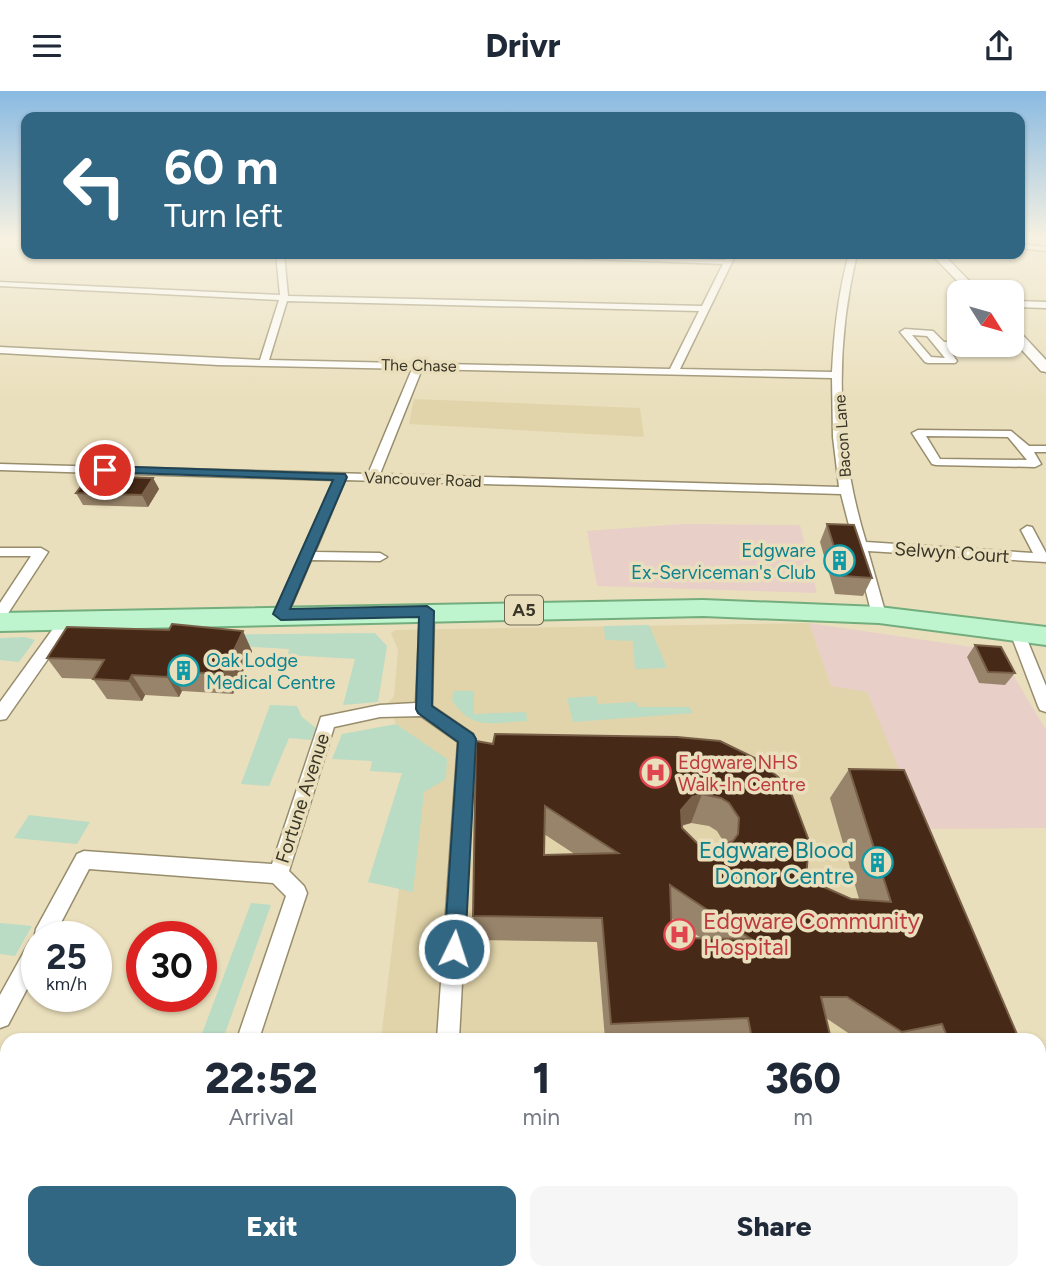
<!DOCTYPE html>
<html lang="en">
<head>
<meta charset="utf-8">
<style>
	:root { --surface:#fff; --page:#f6f6f7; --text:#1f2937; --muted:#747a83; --accent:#316782 }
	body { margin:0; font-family:Figtree,sans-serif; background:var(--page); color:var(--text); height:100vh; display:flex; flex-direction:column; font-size:26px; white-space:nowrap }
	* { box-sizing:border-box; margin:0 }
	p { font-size:23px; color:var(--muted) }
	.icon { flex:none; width:38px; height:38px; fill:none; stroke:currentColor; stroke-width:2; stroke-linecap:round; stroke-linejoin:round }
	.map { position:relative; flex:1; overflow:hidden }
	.side { position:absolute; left:0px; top:942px; width:1046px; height:247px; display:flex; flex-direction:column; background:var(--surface); border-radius:21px 21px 0 0; box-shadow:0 2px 5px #0004 }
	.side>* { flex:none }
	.top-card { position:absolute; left:21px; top:21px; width:1004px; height:147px; border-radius:14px; box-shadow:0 2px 5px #0004; background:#316782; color:#fff; overflow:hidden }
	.needle { width:46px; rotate:127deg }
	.controls { position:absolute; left:947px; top:189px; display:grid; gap:14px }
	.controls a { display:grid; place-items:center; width:77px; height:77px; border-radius:14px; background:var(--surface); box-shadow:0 2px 5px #0004; font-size:35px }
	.speed { position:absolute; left:21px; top:830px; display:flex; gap:14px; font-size:35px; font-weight:700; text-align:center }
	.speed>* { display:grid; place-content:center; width:91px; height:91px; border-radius:50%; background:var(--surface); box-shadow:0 2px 5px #0004; line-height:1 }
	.speed small { font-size:18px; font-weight:400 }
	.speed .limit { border:10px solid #d22; background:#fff; color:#111 }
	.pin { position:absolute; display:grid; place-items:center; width:60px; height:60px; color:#fff; margin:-30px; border:4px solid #fff; border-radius:50%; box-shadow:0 2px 7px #0007 }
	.me { position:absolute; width:77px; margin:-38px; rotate:4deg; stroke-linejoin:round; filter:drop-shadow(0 0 5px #0008) }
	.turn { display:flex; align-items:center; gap:24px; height:147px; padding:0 28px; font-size:32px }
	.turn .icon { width:91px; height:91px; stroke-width:2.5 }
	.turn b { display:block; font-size:49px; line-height:60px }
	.eta { display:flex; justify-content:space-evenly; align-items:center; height:119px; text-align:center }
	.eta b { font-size:42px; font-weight:800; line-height:49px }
	.button { display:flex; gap:14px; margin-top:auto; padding:14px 28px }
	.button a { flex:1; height:80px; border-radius:14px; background:var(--accent); color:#fff; font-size:28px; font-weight:800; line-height:80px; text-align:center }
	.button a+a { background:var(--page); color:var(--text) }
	header { display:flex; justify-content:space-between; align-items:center; height:91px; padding:0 28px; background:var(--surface); font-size:32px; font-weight:800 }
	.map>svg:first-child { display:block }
	.commercial { fill:#e8cfc8 }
	.built { fill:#e1d4aa }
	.green { fill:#badbc4 }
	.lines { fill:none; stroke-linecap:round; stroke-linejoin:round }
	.street-casing { stroke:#978c6c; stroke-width:3 }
	.secondary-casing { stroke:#978c6c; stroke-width:3 }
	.primary-casing { stroke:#73ad7e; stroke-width:4 }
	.street { fill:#fff; fill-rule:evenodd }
	.secondary { fill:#fff; fill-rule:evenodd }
	.primary { fill:#bef5ce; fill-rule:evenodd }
	.wall { fill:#98846a; fill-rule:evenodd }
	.shaded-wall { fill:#786048 }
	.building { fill:#472917; stroke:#786048; stroke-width:2; fill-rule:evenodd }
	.route { fill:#316782; stroke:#204354; stroke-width:2 }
	.labels { text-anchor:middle; stroke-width:7; stroke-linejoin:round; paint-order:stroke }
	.far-street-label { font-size:16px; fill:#393527; stroke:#eadfbc }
	.shield { fill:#eadfbc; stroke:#6e6854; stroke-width:2 }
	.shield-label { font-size:18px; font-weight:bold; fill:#393527 }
	.culture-label { font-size:19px; fill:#0d838f; stroke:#eadfbc; text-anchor:end }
	.street-label { font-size:19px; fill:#393527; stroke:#eadfbc }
	.health-label { font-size:19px; fill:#be3a42; stroke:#eadfbc; text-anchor:start }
	.near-culture-label { font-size:23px; fill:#0d838f; stroke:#eadfbc; text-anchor:end }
	.near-health-label { font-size:23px; fill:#be3a42; stroke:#eadfbc; text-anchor:start }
</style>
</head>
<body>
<header><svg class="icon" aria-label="menu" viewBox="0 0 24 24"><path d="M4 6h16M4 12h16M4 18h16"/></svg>Drivr<svg class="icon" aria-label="share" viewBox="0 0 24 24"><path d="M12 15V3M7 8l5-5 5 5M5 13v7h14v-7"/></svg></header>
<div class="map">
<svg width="1046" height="1187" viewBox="0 0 1046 1187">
	<rect width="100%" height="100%" fill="#eadfbc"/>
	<g class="commercial">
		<path d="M 682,433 L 800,434 L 817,502 L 597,495 L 587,440 Z"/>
		<path d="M 809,532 L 999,560 L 1046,639 L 1046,737 L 924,738 L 831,595 Z"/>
	</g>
	<g class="built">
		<path d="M 414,308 L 640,317 L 644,346 L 409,333 Z"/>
		<path d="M 809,532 L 831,595 L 867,601 L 1011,948 L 381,948 L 417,648 L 396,633 L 388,612 L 394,605 L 398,559 L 391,542 L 395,539 Z"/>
		<path d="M 332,1181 L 1040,1181 L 1046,1187 L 332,1187 Z"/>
	</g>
	<g class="green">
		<path d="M 649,534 L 667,577 L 635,578 L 633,550 L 605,549 L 604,535 Z"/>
		<path d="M 375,542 L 387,555 L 378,611 L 343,614 L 355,568 L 288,564 L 289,558 L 73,545 Z"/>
		<path d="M 25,546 L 35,549 L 19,571 L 0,569 L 0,547 Z"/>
		<path d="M 454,600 L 474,600 L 474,623 L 526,621 L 527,630 C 494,631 472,641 452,609 Z"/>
		<path d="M 596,605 L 598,613 L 636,611 L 638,616 L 689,616 L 693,622 L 573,631 L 567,607 Z"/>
		<path d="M 270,614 L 297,615 L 302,626 L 316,637 L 311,649 L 289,647 L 269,695 L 241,693 Z"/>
		<path d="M 396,633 L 447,668 L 446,688 L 424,701 L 413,801 L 368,791 L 402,682 L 370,680 L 372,670 L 332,668 L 342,643 Z"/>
		<path d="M 29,724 L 90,731 L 77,753 L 14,747 Z"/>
		<path d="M 251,812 L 271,814 L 223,948 L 200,948 Z"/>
		<path d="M 0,832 L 32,835 L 15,865 L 0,863 Z"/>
	</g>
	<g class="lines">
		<defs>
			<g id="street">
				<path d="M 1020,153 L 1046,156 L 1046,160 L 1020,157 Z"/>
				<path d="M 276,163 L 284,163 L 288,205 L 702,215 L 723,173 L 516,165 L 512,163 L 725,169 L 728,163 L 736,163 L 680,278 L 832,281 C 834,241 838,202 849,163 L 857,163 C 834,259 837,356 866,451 L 1033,462 L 1021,439 L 1027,435 L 1032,436 L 1046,462 L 1046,471 L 868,460 L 886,524 L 879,529 L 872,524 L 841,403 L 345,389 L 315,461 L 380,462 L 387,466 L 380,470 L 311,469 L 288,523 L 281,528 L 274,523 L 334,389 L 0,379 L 0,373 L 368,383 L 412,278 L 218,274 L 0,262 L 0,256 L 260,269 L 279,209 L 0,195 L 0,191 L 280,204 ZM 287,210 L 699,220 L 670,278 L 269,269 ZM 422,278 L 832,287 L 833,346 L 839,396 L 380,383 Z"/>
				<path d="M 1012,210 L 1046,211 L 1046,217 L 1012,216 Z"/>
				<path d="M 905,238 L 933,240 L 944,251 L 959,251 L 959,254 L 1025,252 L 1030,255 L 1025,258 L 948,257 L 957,270 L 955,272 L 928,272 L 925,271 L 900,241 ZM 912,244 L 927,245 L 945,267 L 931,266 Z"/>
				<path d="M 918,339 L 1011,340 L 1029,355 L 1046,355 L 1046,361 L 1034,361 L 1041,373 L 1035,376 L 936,374 L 932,373 L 912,342 ZM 926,345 L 1008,346 L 1027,369 L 940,368 Z"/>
				<path d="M 0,457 L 41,457 L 48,461 L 5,527 L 0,528 L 0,512 L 31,465 L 0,465 Z"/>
				<path d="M 427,515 L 434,520 L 432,615 L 473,643 L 475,648 L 459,948 L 437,948 L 458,651 L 421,625 L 380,626 L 334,636 L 289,780 L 304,795 L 307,802 L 259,948 L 237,948 L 286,805 L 273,792 L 89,778 L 54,845 L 37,845 L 37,879 L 8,934 L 0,937 L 0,904 L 30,850 L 34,848 L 36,838 L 77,763 L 84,760 L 272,773 L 321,626 L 380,614 L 416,612 L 420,520 Z"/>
				<path d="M 68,523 L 75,528 L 73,532 L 6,628 L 0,629 L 0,611 L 63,524 Z"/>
				<path d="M 1017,536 L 1024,541 L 1046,595 L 1046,621 L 1040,619 L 1038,615 L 1010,541 Z"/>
				<path d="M 0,1121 L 7,1122 L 7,1148 L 0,1147 Z"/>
				<rect x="373" y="1181" width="26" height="6"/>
			</g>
			<g id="secondary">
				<path d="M 931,163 L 943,163 L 980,201 L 968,201 Z"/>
				<path d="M 1012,237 L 1017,238 L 1046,269 L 1046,281 L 1041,280 L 1012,248 Z"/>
			</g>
			<path id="primary" d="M 703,509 L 879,516 L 1046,536 L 1046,554 L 879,532 L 703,525 L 0,540 L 0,522 Z"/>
		</defs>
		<use href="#street" class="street-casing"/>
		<use href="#secondary" class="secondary-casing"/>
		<use href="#primary" class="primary-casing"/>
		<use href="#street" class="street"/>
		<use href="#secondary" class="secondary"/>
		<use href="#primary" class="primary"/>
	</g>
	<g class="wall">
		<path d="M 153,387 L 159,398 L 148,416 L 83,414 L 76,402 Z"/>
		<path d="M 827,433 L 872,487 L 863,505 L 835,503 L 820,451 Z"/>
		<path d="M 975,554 L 1015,582 L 1005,594 L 979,592 L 967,566 Z"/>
		<path d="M 252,560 L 233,603 L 182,600 L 179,606 L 145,604 L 142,610 L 107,608 L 93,588 L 62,587 L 47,567 Z"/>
		<path d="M 677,646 L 806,788 L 851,808 L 859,808 L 830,707 L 849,678 L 1019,948 L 839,948 L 857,948 L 826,927 L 831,948 L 732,948 L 732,946 L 663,948 L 605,948 L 597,851 L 477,849 L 473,825 L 493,653 ZM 691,732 L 709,735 L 717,740 L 725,753 L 717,756 L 697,752 L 682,737 L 682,735 ZM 544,743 L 573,762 L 574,763 L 544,764 ZM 671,827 L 685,836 L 701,847 L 672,847 Z"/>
		<path d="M 993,1181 L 1040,1181 L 1046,1187 L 996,1187 Z"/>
	</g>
	<g class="shaded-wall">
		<path d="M 153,387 L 159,398 L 148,416 L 142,404 Z"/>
		<path d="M 243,540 L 252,560 L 233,603 L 223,583 Z"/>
		<path d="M 170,580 L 182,600 L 179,606 L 167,586 Z"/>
		<path d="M 132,584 L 145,604 L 142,610 L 129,590 Z"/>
		<path d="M 702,703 L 691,732 L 682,734 L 681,719 L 692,706 Z"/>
	</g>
	<g class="building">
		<path d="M 89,385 L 153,387 L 142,404 L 76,402 Z"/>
		<path d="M 827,433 L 854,434 L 872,487 L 843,485 Z"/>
		<path d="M 172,533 L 243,540 L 223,583 L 170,580 L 167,586 L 132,584 L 129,590 L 93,588 L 104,569 L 47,567 L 67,536 L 169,539 Z"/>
		<path d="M 975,554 L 1001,556 L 1015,582 L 988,581 Z"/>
		<path d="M 495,643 L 677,646 L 720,650 L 755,667 L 778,686 L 791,702 L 809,750 L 806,788 L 851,808 L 891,811 L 849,678 L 904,679 L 1019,948 L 948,948 L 942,933 L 902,941 L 847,906 L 821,906 L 831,948 L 752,948 L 748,927 L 611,933 L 602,827 L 473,825 L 476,650 L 493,653 ZM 702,703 L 721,707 L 729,712 L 739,727 L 738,743 L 733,750 L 717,756 L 697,752 L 682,737 L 681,719 L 692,706 ZM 545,715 L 618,762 L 544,764 ZM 670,794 L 751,848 L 672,847 Z"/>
		<path d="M 908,945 L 909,948 L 839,948 Z"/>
		<path d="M 1040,997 L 1046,1013 L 1046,1187 L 1041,1187 L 1038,1181 L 1040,1181 Z"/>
	</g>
	<linearGradient id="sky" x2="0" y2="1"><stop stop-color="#89bae2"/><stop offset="0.47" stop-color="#f6f1e1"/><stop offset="1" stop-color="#f6f1e1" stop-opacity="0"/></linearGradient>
	<rect width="1046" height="311" fill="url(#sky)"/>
	<path class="route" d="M 105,375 L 345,383 L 347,386 L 290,518 L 427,515 L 434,520 L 432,615 L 473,643 L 476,648 L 465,858 L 462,865 L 454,869 L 447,865 L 444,858 L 458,651 L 418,622 L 416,618 L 419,526 L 281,529 L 273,523 L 333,389 L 101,381 L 101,376 Z"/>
	<defs>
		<symbol id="building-ring" viewBox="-11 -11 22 22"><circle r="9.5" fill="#eadfbc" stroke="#0f9aa8" stroke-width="1.5"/><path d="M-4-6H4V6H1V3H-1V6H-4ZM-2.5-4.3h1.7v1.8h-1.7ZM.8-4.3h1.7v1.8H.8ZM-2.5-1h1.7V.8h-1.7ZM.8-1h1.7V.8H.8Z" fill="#0f9aa8"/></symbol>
		<symbol id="hospital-ring" viewBox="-11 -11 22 22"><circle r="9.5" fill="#eadfbc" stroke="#e0444e" stroke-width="1.5"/><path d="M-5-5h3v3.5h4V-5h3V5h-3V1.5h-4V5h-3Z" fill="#e0444e"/></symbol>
	</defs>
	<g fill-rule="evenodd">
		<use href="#building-ring" x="822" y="452" width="35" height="35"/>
		<use href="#building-ring" x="166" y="562" width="35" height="35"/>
		<use href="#hospital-ring" x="638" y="664" width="35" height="35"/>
		<use href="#building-ring" x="860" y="754" width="35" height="35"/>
		<use href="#hospital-ring" x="662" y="826" width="35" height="35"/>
	</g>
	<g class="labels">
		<g class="far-street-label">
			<text transform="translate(419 274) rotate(1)" y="6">The Chase</text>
			<text transform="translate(842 345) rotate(-94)" y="6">Bacon Lane</text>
			<text transform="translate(423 388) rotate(2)" y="6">Vancouver Road</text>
		</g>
		<rect class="shield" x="505" y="504.5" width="38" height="29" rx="5"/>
		<g class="shield-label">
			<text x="524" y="525">A5</text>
		</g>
		<g class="culture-label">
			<text x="816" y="466">Edgware<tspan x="816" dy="22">Ex-Serviceman's Club</tspan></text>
			<text x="206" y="576" text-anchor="start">Oak Lodge<tspan x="206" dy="22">Medical Centre</tspan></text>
		</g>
		<g class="street-label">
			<text transform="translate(952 461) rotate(4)" y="7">Selwyn Court</text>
			<text transform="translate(302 707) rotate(-72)" y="7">Fortune Avenue</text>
		</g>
		<g class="health-label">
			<text x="678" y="678">Edgware NHS<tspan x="678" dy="22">Walk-In Centre</tspan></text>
		</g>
		<g class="near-culture-label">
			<text x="854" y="767">Edgware Blood<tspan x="854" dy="26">Donor Centre</tspan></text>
		</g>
		<g class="near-health-label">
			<text x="703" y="838">Edgware Community<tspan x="703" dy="26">Hospital</tspan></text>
		</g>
	</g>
</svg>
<div class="controls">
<a><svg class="needle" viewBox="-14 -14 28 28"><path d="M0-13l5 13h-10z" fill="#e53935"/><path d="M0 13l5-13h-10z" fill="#747a83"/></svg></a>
</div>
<div class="speed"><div>25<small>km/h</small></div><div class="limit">30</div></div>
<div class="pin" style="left:105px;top:379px;background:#d93025"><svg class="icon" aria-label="arrive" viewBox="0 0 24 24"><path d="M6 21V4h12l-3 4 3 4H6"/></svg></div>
<svg class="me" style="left:454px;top:858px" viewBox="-20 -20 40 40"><circle r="17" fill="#316782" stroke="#fff" stroke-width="3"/><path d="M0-11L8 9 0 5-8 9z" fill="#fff"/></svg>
<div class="top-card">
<div class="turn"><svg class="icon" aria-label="left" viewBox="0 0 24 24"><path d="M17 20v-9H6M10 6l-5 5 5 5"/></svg><div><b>60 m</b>Turn left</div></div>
</div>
<section class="side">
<div class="eta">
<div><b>22:52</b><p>Arrival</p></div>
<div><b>1</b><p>min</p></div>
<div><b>360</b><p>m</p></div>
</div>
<div class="button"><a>Exit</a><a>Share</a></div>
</section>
</div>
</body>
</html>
